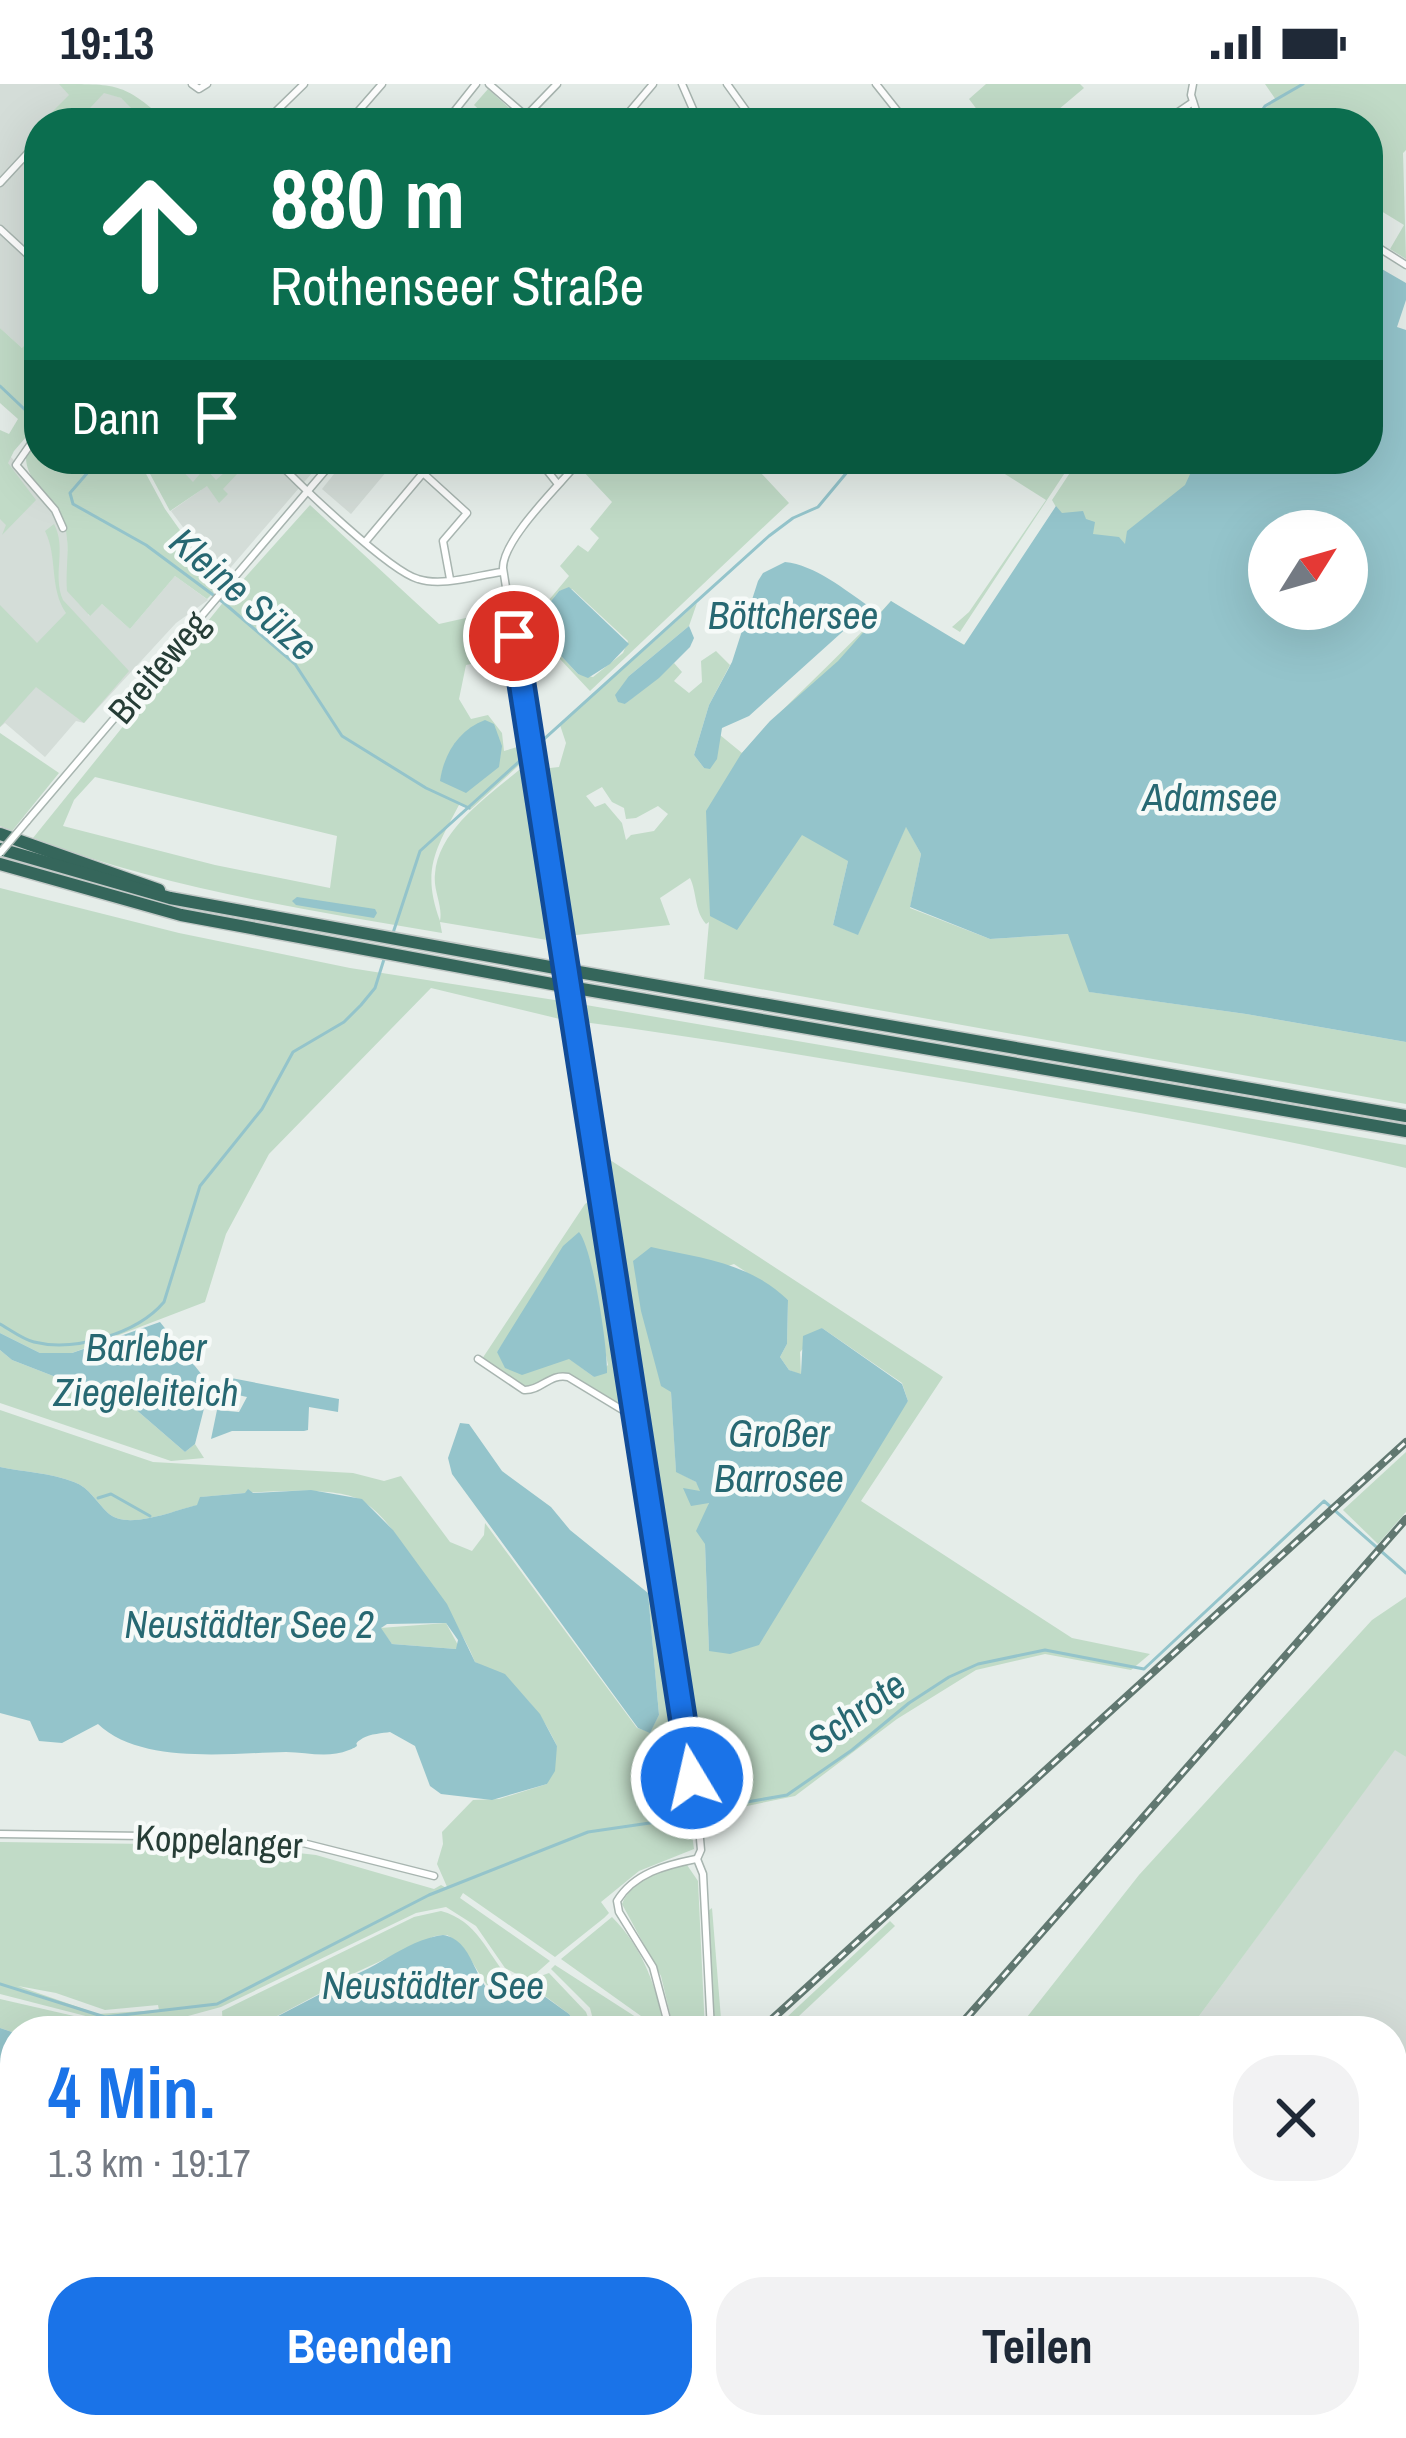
<!DOCTYPE html>
<html lang="de">
<head>
<meta charset="utf-8">
<style>
	:root { --surface:#fff; --page:#f2f2f3; --text:#1f2937; --muted:#747a83; --accent:#1a73e8 }
	body { margin:0; font-family:"Archivo Narrow",sans-serif; background:var(--page); color:var(--text); height:100vh; display:flex; flex-direction:column; font-size:45px; white-space:nowrap }
	* { box-sizing:border-box; margin:0 }
	p { font-size:39px; color:var(--muted) }
	.icon { flex:none; width:66px; height:66px; fill:none; stroke:currentColor; stroke-width:2; stroke-linecap:round; stroke-linejoin:round }
	.map { position:relative; flex:1; overflow:hidden }
	.drawer { position:absolute; left:0px; top:1932px; width:1407px; height:423px; display:flex; flex-direction:column; background:var(--surface); border-radius:48px 48px 0 0; box-shadow:0 12px 48px #0002 }
	.drawer>* { flex:none }
	.top-card { position:absolute; left:24px; top:24px; width:1359px; height:366px; border-radius:48px; box-shadow:0 12px 48px #0002; background:#0b6e4f; color:#fff; overflow:hidden }
	.needle { width:78px; rotate:53deg }
	.fabs { position:absolute; left:1248px; top:426px; display:grid; gap:24px }
	.fabs a { display:grid; place-items:center; width:120px; height:120px; border-radius:50%; background:var(--surface); box-shadow:0 12px 48px #0002; font-size:60px }
	.pin { position:absolute; display:grid; place-items:center; width:102px; height:102px; color:#fff; margin:-51px; border:6px solid #fff; border-radius:50%; box-shadow:0 3px 12px #0007 }
	.me { position:absolute; width:132px; margin:-66px; rotate:351deg; stroke-linejoin:round; filter:drop-shadow(0 0 9px #0008) }
	.turn { display:flex; align-items:center; gap:42px; height:252px; padding:0 48px; font-size:54px }
	.turn .icon { width:156px; height:156px; stroke-width:2.5 }
	.turn b { display:block; font-size:84px; line-height:102px }
	.then { display:flex; align-items:center; height:114px; padding:0 48px; background:#0003; gap:24px; font-size:45px }
	.round { display:grid; place-items:center; flex:none; width:126px; height:126px; border-radius:48px; background:var(--page) }
	.headline { display:flex; align-items:center; justify-content:space-between; height:204px; padding:0 48px }
	h1 { font-size:72px; font-weight:700; line-height:90px; color:var(--accent) }
	.cta { display:flex; gap:24px; margin-top:auto; padding:24px 48px }
	.cta a { flex:1; height:138px; border-radius:48px; background:var(--accent); color:#fff; font-size:48px; font-weight:700; line-height:138px; text-align:center }
	.cta a+a { background:var(--page); color:var(--text) }
	.status { display:flex; justify-content:space-between; align-items:center; height:84px; padding:0 60px; background:var(--surface); direction:ltr }
	.status svg { height:33px; fill:currentColor }
	.map>svg:first-child { display:block }
	.built { fill:#d4ddd8 }
	.green { fill:#c1dbc7; fill-rule:evenodd }
	.water { fill:#94c4cb; fill-rule:evenodd }
	.lines { fill:none; stroke-linecap:round; stroke-linejoin:round }
	.stream { stroke:#94c4cb; stroke-width:3 }
	.minor-casing { stroke:#a8b5b0; stroke-width:9 }
	.highway-casing { stroke:#c2c9c7; stroke-width:15 }
	.minor { stroke:#fff; stroke-width:6 }
	.highway { stroke:#35665b; stroke-width:12 }
	.rail-casing { stroke:#617871; stroke-width:8 }
	.rail { stroke:#f6faf8; stroke-width:3; stroke-dasharray:9; stroke-linecap:butt }
	.minor-bridge-casing { stroke:#a8b5b0; stroke-width:9; stroke-linecap:butt }
	.highway-bridge-casing { stroke:#c2c9c7; stroke-width:15; stroke-linecap:butt }
	.minor-bridge { stroke:#fff; stroke-width:6 }
	.highway-bridge { stroke:#35665b; stroke-width:12 }
	.route-casing { stroke:#114b97; stroke-width:30 }
	.route { stroke:#1a73e8; stroke-width:21 }
	.labels { text-anchor:middle; stroke-width:9; stroke-linejoin:round; paint-order:stroke }
	.street-label { font-size:36px; fill:#263d36; stroke:#f6faf8 }
	.water-label { font-size:39px; font-style:italic; fill:#276872; stroke:#f6faf8 }
</style>
</head>
<body>
<div class="status"><b>19:13</b><svg viewBox="0 0 49 12"><path d="M0 12V9h3v3zM5 12V6h3v6zM10 12V3h3v9zM15 12V0h3v12zM26 1h20v11H26zM47 4h2v5h-2z"/></svg></div>
<div class="map">
<svg width="1406" height="2354" viewBox="0 0 1406 2354">
	<rect width="100%" height="100%" fill="#e5ede9"/>
	<g class="built">
		<path d="M 0,0 L 81,0 L 121,14 L 147,39 L 39,39 L 39,263 L 22,264 L 0,244 Z"/>
		<path d="M 0,361 L 58,425 L 67,450 L 68,476 L 89,532 L 102,520 L 130,545 L 175,492 L 208,516 L 176,539 L 84,639 L 76,637 L 45,673 L 5,639 L 0,643 Z"/>
		<path d="M 168,375 L 324,375 L 225,490 L 200,460 L 197,462 L 171,427 L 201,406 Z"/>
		<path d="M 346,375 L 397,375 L 351,430 L 322,405 Z"/>
		<path d="M 1395,1665 L 1406,1673 L 1406,2075 L 1392,2077 L 1392,1947 L 1188,1947 Z"/>
	</g>
	<g class="green">
		<path d="M 59,0 C 121,0 124,0 169,39 L 127,39 L 135,28 L 121,14 L 104,9 L 76,39 L 39,39 L 39,43 L 38,37 L 46,34 L 69,11 Z"/>
		<path d="M 986,0 L 1080,0 L 1084,4 L 1052,31 L 1056,39 L 987,39 L 969,15 Z"/>
		<path d="M 1265,0 L 1406,0 L 1406,66 L 1403,69 L 1406,175 L 1390,165 L 1404,141 L 1368,119 L 1368,39 L 1256,39 L 1264,25 L 1276,16 Z"/>
		<path d="M 488,5 L 518,32 L 512,39 L 495,27 L 488,34 L 474,21 Z"/>
		<path d="M 0,244 L 22,264 L 39,248 L 39,255 L 32,262 L 39,263 L 39,338 L 14,367 L 8,379 L 36,416 L 2,451 L 6,441 L 0,435 L 0,346 L 9,350 L 18,335 L 0,319 Z"/>
		<path d="M 39,356 L 38,375 L 46,383 L 51,375 L 138,375 L 165,425 L 214,494 L 217,505 L 207,515 L 175,492 L 130,545 L 102,520 L 90,532 L 67,507 C 65,484 71,462 64,439 C 55,413 25,399 26,372 Z"/>
		<path d="M 142,375 L 157,380 L 171,375 L 193,398 L 205,384 L 216,396 L 239,376 L 251,375 L 223,405 L 228,410 L 219,419 L 207,402 L 170,427 Z"/>
		<path d="M 588,375 L 748,375 L 789,419 L 590,607 L 528,541 L 569,492 L 560,482 L 578,461 L 588,468 L 599,454 L 590,445 L 612,418 L 581,385 ZM 572,505 L 628,557 L 623,569 L 593,593 L 578,590 L 532,541 L 559,507 Z"/>
		<path d="M 981,375 L 1074,375 L 960,548 L 952,543 L 969,528 L 1046,416 Z"/>
		<path d="M 1079,375 L 1214,375 L 848,777 L 833,841 L 858,850 L 906,742 L 921,770 L 910,824 L 990,855 L 1069,850 L 1090,908 L 1246,930 L 1406,958 L 1406,1020 L 704,895 L 709,838 L 706,840 C 694,826 697,808 690,794 L 660,814 L 670,841 L 567,852 L 541,685 L 559,683 L 566,659 L 560,641 L 697,519 L 689,542 L 629,592 L 625,620 L 674,579 L 682,588 L 674,597 L 689,609 L 702,598 L 701,577 L 716,567 L 730,581 L 709,621 L 694,671 L 704,684 L 720,651 L 742,669 C 789,616 843,570 891,517 L 926,541 L 965,561 L 1056,423 L 1052,416 ZM 602,703 L 612,718 L 624,724 L 626,735 L 636,734 L 658,722 L 668,730 L 654,747 L 631,751 L 626,756 L 622,739 L 605,719 L 595,723 L 586,712 Z"/>
		<path d="M 310,421 L 439,540 L 506,525 L 512,572 L 466,581 L 459,615 L 471,635 L 488,631 L 502,649 L 504,667 L 527,660 L 529,672 L 470,726 L 460,719 C 436,765 421,785 440,837 C 443,821 433,807 435,790 C 438,746 487,713 519,686 L 528,685 L 553,857 L 440,838 L 442,849 C 304,826 164,804 33,754 L 225,516 ZM 95,693 L 337,752 L 330,804 L 215,781 L 63,742 L 74,716 Z"/>
		<path d="M 54,440 C 67,464 52,491 63,516 L 129,587 L 84,639 L 36,603 L 0,643 L 0,521 L 37,559 L 66,529 C 49,504 58,473 45,447 Z"/>
		<path d="M 0,649 L 59,689 L 12,747 L 0,742 Z"/>
		<path d="M 0,804 L 179,849 L 350,884 L 561,917 L 564,936 L 431,904 L 269,1070 L 226,1150 L 205,1218 L 72,1269 L 40,1269 L 0,1249 Z"/>
		<path d="M 580,920 L 1406,1061 L 1406,1084 C 1242,1045 1076,1017 910,989 C 801,971 692,952 583,938 Z"/>
		<path d="M 604,1072 L 943,1293 L 861,1417 L 1072,1554 L 1150,1570 L 1131,1586 L 1045,1570 L 976,1586 L 897,1635 L 795,1712 L 708,1730 L 706,1734 L 605,1108 ZM 734,1180 L 788,1216 L 787,1260 L 780,1273 L 789,1286 L 801,1291 L 800,1268 L 822,1244 L 902,1299 L 908,1317 L 709,1566 L 705,1460 L 709,1417 L 696,1398 L 676,1387 L 671,1307 L 652,1262 L 639,1212 Z"/>
		<path d="M 594,1114 L 630,1330 L 565,1289 L 553,1291 L 531,1304 L 521,1302 L 482,1275 L 585,1120 ZM 518,1238 L 600,1242 L 608,1281 L 594,1293 L 570,1275 L 497,1268 Z"/>
		<path d="M 0,1266 L 12,1276 L 133,1323 L 185,1368 L 195,1360 L 204,1374 L 171,1377 L 0,1319 Z"/>
		<path d="M 0,1326 L 153,1378 L 353,1389 L 384,1397 L 401,1392 L 450,1458 L 472,1467 L 484,1451 L 485,1439 L 637,1644 L 650,1648 L 659,1631 L 648,1509 L 659,1509 L 694,1765 L 639,1787 L 601,1818 L 609,1829 L 604,1834 L 555,1873 L 463,1809 L 460,1814 L 550,1877 L 533,1892 L 524,1894 L 505,1884 L 476,1842 L 446,1823 L 416,1829 L 221,1923 L 166,1938 L 159,1932 L 159,1940 L 109,1938 L 0,1910 L 0,1758 L 225,1761 L 226,1769 L 236,1770 L 237,1762 L 316,1771 L 434,1805 L 441,1801 L 448,1805 L 437,1780 L 443,1760 L 442,1748 L 473,1716 L 499,1715 L 547,1700 L 557,1662 C 538,1621 515,1598 475,1578 C 463,1547 440,1519 422,1491 C 405,1466 390,1435 364,1418 C 335,1398 238,1410 201,1413 L 198,1421 C 175,1426 127,1447 108,1429 C 96,1418 90,1404 74,1398 C 51,1389 24,1388 0,1383 ZM 18,1902 L 56,1909 L 105,1926 L 158,1921 L 159,1926 L 98,1930 Z"/>
		<path d="M 1406,1368 L 1406,1428 L 1378,1460 L 1343,1426 Z"/>
		<path d="M 1406,1513 L 1406,1673 L 1395,1666 L 1188,1947 L 1016,1947 L 1139,1791 L 1372,1536 Z"/>
		<path d="M 446,1539 L 459,1563 L 456,1565 L 392,1560 L 380,1544 Z"/>
		<path d="M 687,1781 L 698,1797 L 705,1947 L 674,1947 L 661,1892 L 622,1820 C 633,1794 661,1786 687,1781 Z"/>
		<path d="M 712,1824 L 722,1947 L 715,1947 L 708,1827 Z"/>
		<path d="M 441,1827 C 478,1837 486,1868 508,1893 L 524,1898 L 549,1889 L 586,1928 L 593,1947 L 581,1947 L 569,1930 L 545,1912 C 532,1911 518,1919 505,1916 C 484,1912 472,1863 447,1851 L 435,1852 L 333,1899 L 330,1904 L 249,1947 L 223,1945 L 222,1927 L 414,1833 Z"/>
		<path d="M 612,1833 C 643,1864 658,1905 664,1947 L 652,1947 L 648,1937 L 561,1875 Z"/>
		<path d="M 890,1837 L 895,1842 L 783,1947 L 772,1947 Z"/>
		<path d="M 555,1881 L 639,1935 L 648,1947 L 596,1947 L 590,1924 L 551,1885 Z"/>
		<path d="M 0,1915 L 135,1946 L 183,1939 L 186,1943 L 184,1947 L 15,1949 L 0,1944 Z"/>
		<path d="M 1406,2126 L 1403,2227 L 1406,2253 L 1398,2272 L 1406,2283 L 1406,2293 L 1392,2296 L 1392,2130 Z"/>
		<path d="M 1406,2301 L 1406,2354 L 1397,2354 L 1386,2340 L 1392,2340 L 1392,2302 Z"/>
		<path d="M 327,2340 L 383,2340 L 371,2354 L 316,2354 Z"/>
		<path d="M 1026,2340 L 1156,2340 L 1155,2354 L 1032,2354 L 1022,2350 Z"/>
		<path d="M 1183,2340 L 1290,2340 L 1288,2347 L 1299,2354 L 1183,2354 Z"/>
	</g>
	<g class="water">
		<path d="M 1368,177 L 1406,199 L 1406,216 L 1397,243 L 1406,246 L 1406,958 L 1246,930 L 1089,908 L 1068,850 L 990,855 L 910,823 L 921,770 L 906,743 L 858,851 L 833,841 L 848,777 L 802,751 L 737,846 L 710,832 L 706,727 L 741,670 L 770,637 L 838,577 L 891,517 L 964,561 L 1056,422 L 1062,429 L 1083,427 L 1086,435 L 1095,438 L 1093,450 L 1119,453 L 1125,460 L 1127,447 L 1185,401 L 1197,375 L 1368,375 ZM 1269,447 L 1347,447 L 1347,525 L 1269,525 Z"/>
		<path d="M 785,478 C 815,481 845,506 870,523 L 749,632 L 722,644 L 717,675 L 710,685 L 704,684 L 694,671 L 709,621 L 732,578 L 758,497 L 763,489 Z"/>
		<path d="M 569,503 L 629,560 L 610,580 L 588,594 L 578,590 L 532,541 L 559,507 Z"/>
		<path d="M 689,542 L 694,554 L 690,563 L 659,594 L 625,620 L 618,618 L 615,611 L 629,592 Z"/>
		<path d="M 485,636 L 494,640 L 502,662 L 499,683 L 466,709 L 440,697 C 444,669 459,646 485,636 Z"/>
		<path d="M 297,813 L 375,825 L 377,829 L 374,834 L 296,821 L 292,817 Z"/>
		<path d="M 579,1148 C 593,1165 608,1265 607,1289 L 594,1293 L 569,1275 L 522,1291 L 505,1284 L 497,1268 L 563,1162 Z"/>
		<path d="M 651,1163 C 701,1174 750,1179 788,1216 L 787,1260 L 780,1273 L 789,1286 L 801,1290 L 803,1252 L 822,1244 L 902,1300 L 908,1317 L 759,1561 L 730,1570 L 709,1567 L 705,1460 L 696,1447 L 709,1419 L 691,1422 L 683,1404 L 700,1407 L 696,1398 L 676,1388 L 671,1308 L 661,1302 L 641,1227 L 633,1177 Z"/>
		<path d="M 160,1238 L 210,1301 L 195,1360 L 185,1368 L 133,1323 L 12,1276 L 0,1266 L 0,1249 L 40,1269 L 72,1269 Z"/>
		<path d="M 226,1293 L 339,1315 L 338,1328 L 309,1323 L 308,1346 L 304,1347 L 232,1347 L 211,1355 L 217,1326 L 239,1328 L 247,1313 L 224,1308 Z"/>
		<path d="M 460,1339 L 469,1340 L 502,1387 L 551,1423 L 570,1446 L 648,1509 L 659,1631 L 650,1649 L 638,1644 L 452,1390 L 448,1374 Z"/>
		<path d="M 0,1383 C 24,1388 51,1389 74,1398 C 90,1404 96,1418 108,1429 C 127,1447 175,1426 197,1421 L 200,1413 L 245,1409 L 248,1405 L 253,1409 L 311,1406 L 362,1415 L 393,1446 L 447,1520 L 475,1578 L 505,1590 L 540,1630 L 557,1662 L 555,1687 L 547,1700 L 492,1716 L 441,1710 L 430,1702 L 415,1662 L 390,1648 C 383,1649 370,1650 363,1654 C 348,1663 366,1659 349,1666 C 327,1675 307,1668 286,1668 C 230,1669 141,1681 98,1640 L 62,1659 L 39,1657 L 30,1637 L 0,1629 ZM 446,1539 L 458,1556 L 456,1565 L 392,1560 L 381,1544 L 387,1540 Z"/>
		<path d="M 443,1851 C 477,1856 473,1908 504,1916 C 516,1919 532,1911 544,1912 L 569,1930 L 581,1947 L 249,1947 L 330,1905 L 335,1897 C 373,1890 403,1856 443,1851 Z"/>
		<path d="M 0,1944 L 15,1949 L 15,2340 L 308,2340 L 297,2354 L 0,2354 Z"/>
		<path d="M 1290,2340 L 1386,2340 L 1397,2354 L 1299,2354 L 1288,2347 Z"/>
	</g>
	<g class="lines">
		<g class="stream">
			<path d="M 1254,39 L 1265,22 L 1303,0"/>
			<path d="M 0,302 L 39,339"/>
			<path d="M 81,375 L 89,387 L 70,409 L 73,420 L 146,461 L 224,519 L 295,580 L 342,652 L 426,704 L 469,724"/>
			<path d="M 392,852 L 420,767 L 769,452 L 793,434 L 818,423 L 858,375"/>
			<path d="M 0,1240 C 11,1246 22,1255 34,1258 C 74,1268 137,1250 164,1218 L 200,1102 L 262,1025 L 293,968 L 344,938 L 361,921 L 375,904 L 385,872"/>
			<path d="M 98,1414 L 111,1410 L 150,1432"/>
			<path d="M 0,1900 L 105,1933 L 217,1920 L 429,1811 L 588,1748 L 684,1734 L 707,1725 L 787,1711 L 852,1666 L 909,1619 L 949,1593 L 978,1580 L 1045,1566 L 1144,1585 L 1324,1417 L 1406,1489"/>
		</g>
		<defs>
			<g id="minor">
				<path d="M 192,0 L 199,5 L 207,0"/>
				<path d="M 489,0 L 526,32 L 557,0"/>
				<path d="M 682,0 L 699,39"/>
				<path d="M 727,0 L 755,39"/>
				<path d="M 876,0 L 907,39"/>
				<path d="M 1193,0 L 1191,11 L 1200,39"/>
				<path d="M 264,39 L 304,0"/>
				<path d="M 348,39 L 382,0"/>
				<path d="M 445,39 L 476,0"/>
				<path d="M 620,39 L 653,0"/>
				<path d="M 1162,39 L 1193,18"/>
				<path d="M 0,99 L 39,57"/>
				<path d="M 0,145 L 39,181"/>
				<path d="M 1368,157 L 1406,181"/>
				<path d="M 39,348 L 16,381 L 55,426 L 63,444"/>
				<path d="M 275,375 C 299,400 389,487 418,495 C 443,503 477,491 502,488"/>
				<path d="M 538,375 L 557,399"/>
				<path d="M 581,375 C 562,399 503,454 503,484 L 698,1733 L 701,1766 L 697,1775"/>
				<path d="M 366,457 L 423,389 L 467,429 L 443,457 L 450,495"/>
				<path d="M 27,737 L 335,375"/>
				<path d="M 478,1275 L 524,1306 C 541,1307 550,1289 568,1293 L 634,1333"/>
				<path d="M 0,1750 L 218,1753 L 303,1759 L 434,1792"/>
				<path d="M 697,1775 L 703,1790 L 711,1947"/>
				<path d="M 670,1947 L 653,1883 L 619,1828 L 617,1817 C 634,1789 666,1781 696,1775"/>
				<path d="M 1392,2096 L 1406,2094"/>
				<path d="M 379,2354 L 390,2340"/>
				<path d="M 406,2354 L 418,2340"/>
				<path d="M 730,2354 L 738,2340"/>
			</g>
			<g id="highway">
				<path d="M 0,750 L 159,806"/>
				<path d="M 0,765 L 170,814 L 561,885"/>
				<path d="M 0,780 L 181,831 L 563,902"/>
				<path d="M 573,887 L 1406,1032"/>
				<path d="M 576,904 L 1406,1047"/>
			</g>
		</defs>
		<use href="#minor" class="minor-casing"/>
		<use href="#highway" class="highway-casing"/>
		<use href="#minor" class="minor"/>
		<use href="#highway" class="highway"/>
		<defs>
			<g id="rail">
				<path d="M 759,1947 L 1406,1358"/>
				<path d="M 955,1947 L 1406,1435"/>
				<path d="M 390,2354 L 402,2340"/>
				<path d="M 563,2354 L 580,2340"/>
			</g>
		</defs>
		<use href="#rail" class="rail-casing"/>
		<use href="#rail" class="rail"/>
		<defs>
			<path id="minor-bridge" d="M 0,769 L 27,737"/>
			<g id="highway-bridge">
				<path d="M 561,885 L 573,887"/>
				<path d="M 563,902 L 576,904"/>
			</g>
		</defs>
		<use href="#minor-bridge" class="minor-bridge-casing"/>
		<use href="#highway-bridge" class="highway-bridge-casing"/>
		<use href="#minor-bridge" class="minor-bridge"/>
		<use href="#highway-bridge" class="highway-bridge"/>
	</g>
	<g class="lines">
		<defs>
			<path id="route" d="M 514,552 L 692,1694"/>
		</defs>
		<use href="#route" class="route-casing"/>
		<use href="#route" class="route"/>
	</g>
	<g class="labels">
		<g class="street-label">
			<text transform="translate(158 583) rotate(-50)" y="13">Breiteweg</text>
			<text transform="translate(219 1757) rotate(3)" y="13">Koppelanger</text>
		</g>
		<g class="water-label">
			<text transform="translate(244 510) rotate(41)" y="14">Kleine Sülze</text>
			<text x="793" y="545">Böttchersee</text>
			<text x="1210" y="727">Adamsee</text>
			<text x="146" y="1277">Barleber<tspan x="146" dy="45">Ziegeleiteich</tspan></text>
			<text x="779" y="1363">Großer<tspan x="779" dy="45">Barrosee</tspan></text>
			<text x="249" y="1554">Neustädter See 2</text>
			<text transform="translate(856 1628) rotate(-36)" y="14">Schrote</text>
			<text x="433" y="1915">Neustädter See</text>
		</g>
	</g>
</svg>
<div class="fabs">
<a><svg class="needle" viewBox="-14 -14 28 28"><path d="M0-13l5 13h-10z" fill="#e53935"/><path d="M0 13l5-13h-10z" fill="#747a83"/></svg></a>
</div>
<div class="pin" style="left:514px;top:552px;background:#d93025"><svg class="icon" aria-label="arrive" viewBox="0 0 24 24"><path d="M6 21V4h12l-3 4 3 4H6"/></svg></div>
<svg class="me" style="left:692px;top:1694px" viewBox="-20 -20 40 40"><circle r="17" fill="#1a73e8" stroke="#fff" stroke-width="3"/><path d="M0-11L8 9 0 5-8 9z" fill="#fff"/></svg>
<div class="top-card">
<div class="turn"><svg class="icon" aria-label="ahead" viewBox="0 0 24 24"><path d="M12 20V5M6 11l6-6 6 6"/></svg><div><b>880 m</b>Rothenseer Straße</div></div>
<div class="then">Dann<svg class="icon" aria-label="arrive" viewBox="0 0 24 24"><path d="M6 21V4h12l-3 4 3 4H6"/></svg></div>
</div>
<section class="drawer">
<div class="headline"><div><h1>4 Min.</h1><p>1.3 km · 19:17</p></div><a class="round"><svg class="icon" aria-label="close" viewBox="0 0 24 24"><path d="M6 6l12 12M18 6L6 18"/></svg></a></div>
<div class="cta"><a>Beenden</a><a>Teilen</a></div>
</section>
</div>
</body>
</html>
